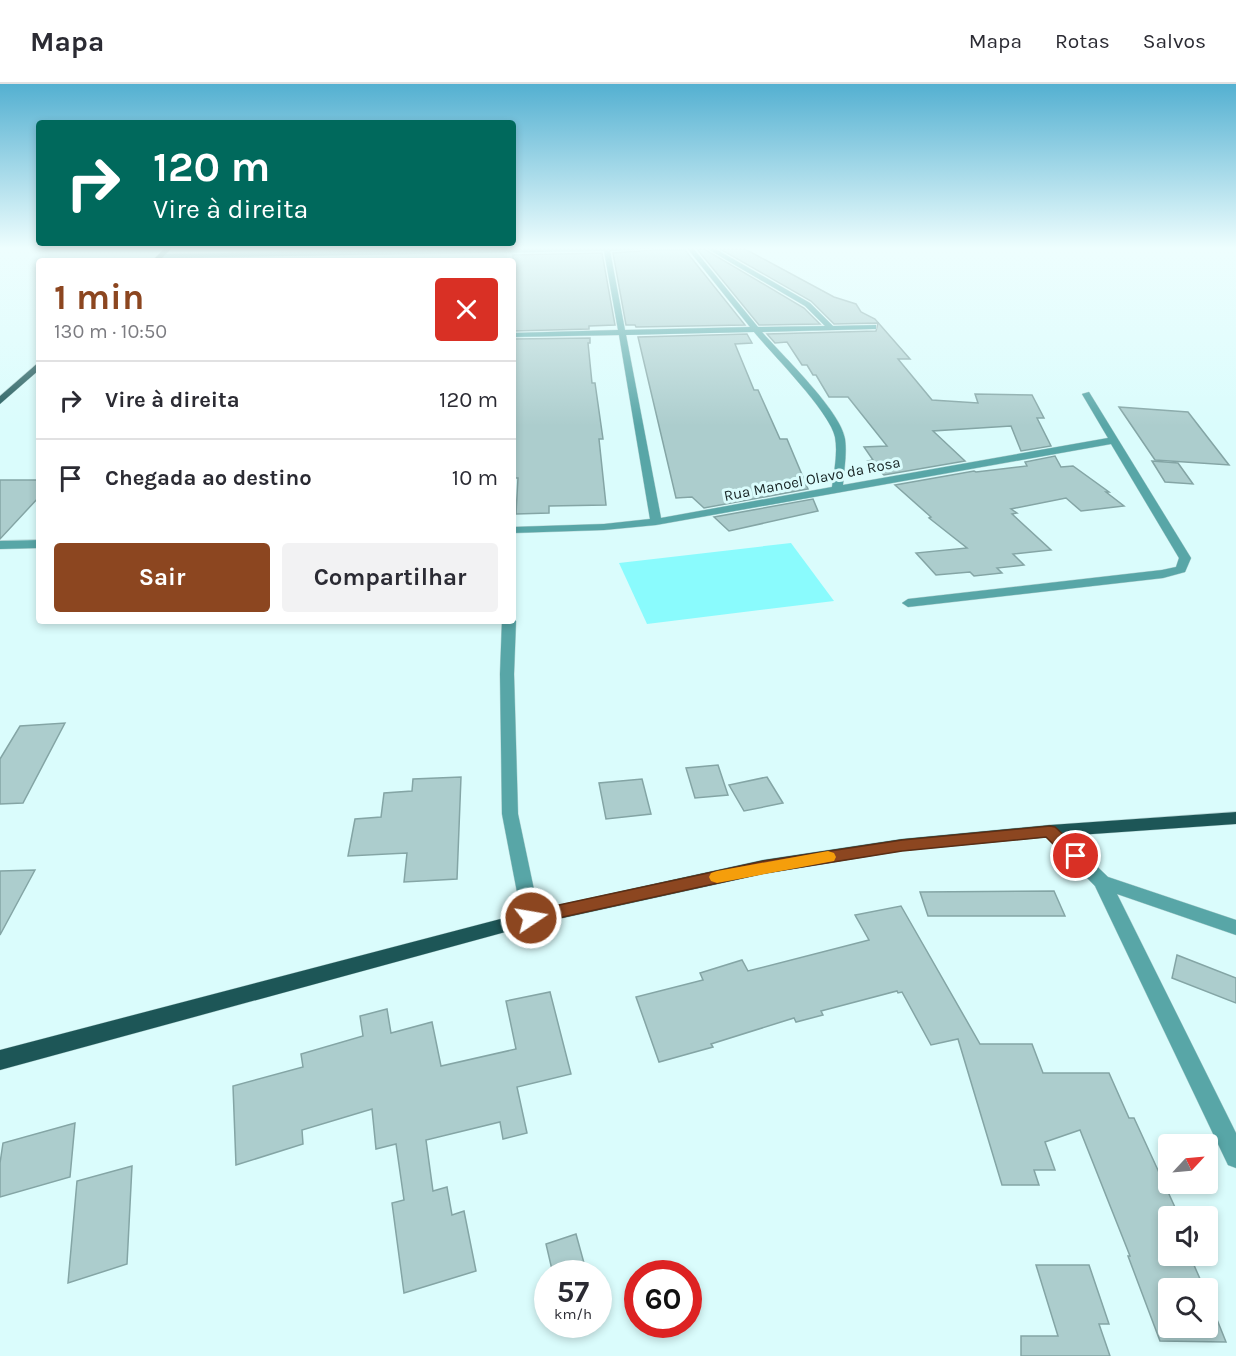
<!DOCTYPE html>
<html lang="pt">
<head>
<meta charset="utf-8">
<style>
	:root { --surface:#fff; --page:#f2f2f3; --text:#2b2b33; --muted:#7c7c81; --line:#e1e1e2; --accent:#8c4620 }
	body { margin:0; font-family:Karla,sans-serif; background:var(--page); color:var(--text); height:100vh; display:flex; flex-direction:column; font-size:22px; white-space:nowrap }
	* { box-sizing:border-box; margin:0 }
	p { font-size:20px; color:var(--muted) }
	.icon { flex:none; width:33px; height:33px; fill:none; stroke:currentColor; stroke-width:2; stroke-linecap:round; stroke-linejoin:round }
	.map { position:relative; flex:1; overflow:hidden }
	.sheet { position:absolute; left:36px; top:174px; width:480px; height:366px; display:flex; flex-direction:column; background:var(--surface); border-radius:6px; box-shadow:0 3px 9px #0003 }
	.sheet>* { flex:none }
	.hud { position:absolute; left:36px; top:36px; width:480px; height:126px; border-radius:6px; box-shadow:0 3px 9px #0003; background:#00695c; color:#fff; overflow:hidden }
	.needle { width:39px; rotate:64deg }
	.buttons { position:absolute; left:1158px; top:1050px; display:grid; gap:12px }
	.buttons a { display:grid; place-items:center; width:60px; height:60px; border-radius:6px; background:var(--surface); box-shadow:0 3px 9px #0003; font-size:30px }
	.speed { position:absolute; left:534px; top:1176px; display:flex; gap:12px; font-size:30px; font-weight:700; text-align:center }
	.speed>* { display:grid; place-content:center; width:78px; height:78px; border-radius:50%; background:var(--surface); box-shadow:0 3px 9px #0003; line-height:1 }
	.speed small { font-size:15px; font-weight:400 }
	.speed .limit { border:9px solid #d22; background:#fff; color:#111 }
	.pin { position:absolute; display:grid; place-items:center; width:51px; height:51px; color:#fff; margin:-26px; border:3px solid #fff; border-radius:50%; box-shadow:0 2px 6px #0007 }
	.me { position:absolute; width:66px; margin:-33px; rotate:78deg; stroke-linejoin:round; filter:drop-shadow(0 0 4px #0008) }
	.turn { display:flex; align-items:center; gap:21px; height:126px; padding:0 18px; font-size:27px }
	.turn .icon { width:78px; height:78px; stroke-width:2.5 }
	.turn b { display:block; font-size:42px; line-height:51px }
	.round { display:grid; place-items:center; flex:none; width:63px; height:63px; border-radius:6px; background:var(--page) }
	.overview { display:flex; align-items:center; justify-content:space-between; height:102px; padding:0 18px }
	h1 { font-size:36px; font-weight:700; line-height:45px; color:var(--accent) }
	.cta { display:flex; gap:12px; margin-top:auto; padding:12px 18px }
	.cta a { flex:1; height:69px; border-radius:6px; background:var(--accent); color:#fff; font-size:24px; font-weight:700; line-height:69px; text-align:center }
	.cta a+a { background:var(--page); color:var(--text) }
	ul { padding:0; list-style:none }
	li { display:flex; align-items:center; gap:18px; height:78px; padding:0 18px; border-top:2px solid var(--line) }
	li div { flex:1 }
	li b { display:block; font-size:22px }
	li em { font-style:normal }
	header { display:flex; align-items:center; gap:36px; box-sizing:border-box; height:84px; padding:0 30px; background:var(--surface); border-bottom:2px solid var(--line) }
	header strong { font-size:28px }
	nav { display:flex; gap:33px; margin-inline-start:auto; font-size:21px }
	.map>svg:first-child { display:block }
	.green { fill:#8afbfd }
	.building { fill:#accdcd; stroke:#84a5a5; stroke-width:1.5 }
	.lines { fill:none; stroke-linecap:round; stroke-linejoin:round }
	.minor-casing { stroke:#b7d5d5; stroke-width:1 }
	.major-casing { stroke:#b7d5d5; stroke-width:1 }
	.minor { fill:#58a6a7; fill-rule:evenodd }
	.major { fill:#1d5657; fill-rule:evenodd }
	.route { fill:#8c4620; stroke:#5b2e15; stroke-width:1.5 }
	.slow { fill:#f59e0b }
	.labels { text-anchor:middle; stroke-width:6; stroke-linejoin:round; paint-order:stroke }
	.far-street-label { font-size:15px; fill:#182525; stroke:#dafcfc }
</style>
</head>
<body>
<header>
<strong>Mapa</strong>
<nav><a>Mapa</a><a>Rotas</a><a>Salvos</a></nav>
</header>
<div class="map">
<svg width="1236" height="1272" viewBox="0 0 1236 1272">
	<rect width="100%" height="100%" fill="#dafcfc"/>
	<path class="green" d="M 791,459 L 834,517 L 647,540 L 619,479 Z"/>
	<g class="building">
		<path d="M 697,165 L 704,165 L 804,224 L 820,240 L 759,241 Z"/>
		<path d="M 720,165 L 745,165 L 834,213 L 856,220 L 861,228 L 875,235 L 910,275 L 898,275 L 932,316 L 978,319 L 975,310 L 1032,311 L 1044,334 L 1037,334 L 1051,362 L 1021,367 L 1011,342 L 933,347 L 965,377 L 884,391 L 868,377 L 873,376 L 864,363 L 887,362 L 848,313 L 829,313 L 816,291 L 813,291 L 807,281 L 802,281 L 787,258 L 775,259 L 767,250 L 876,247 L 878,239 L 834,240 L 811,217 Z"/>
		<path d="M 654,166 L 685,166 L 745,241 L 636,243 L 635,241 L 626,241 L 613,169 Z"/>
		<path d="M 602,169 L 615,241 L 589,242 L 589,245 L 513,247 L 513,171 Z"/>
		<path d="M 747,250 L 752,259 L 735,260 L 754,306 L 758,306 L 780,355 L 787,355 L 808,405 L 704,424 L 692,413 L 676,414 L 638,253 Z"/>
		<path d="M 590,254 L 590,259 L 588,259 L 592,299 L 595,299 L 603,355 L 599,355 L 606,421 L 549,422 L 549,429 L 516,430 L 518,394 L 513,394 L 513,255 Z"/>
		<path d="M 1119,323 L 1188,328 L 1229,381 L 1155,376 Z"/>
		<path d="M 1055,372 L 1061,383 L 1073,382 L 1109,408 L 1106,408 L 1124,422 L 1081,427 L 1066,414 L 1011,425 L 1017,429 L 1012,430 L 1051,466 L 1013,470 L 1024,481 L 997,484 L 1002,489 L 974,492 L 970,488 L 936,491 L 916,469 L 967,464 L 929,434 L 931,433 L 895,401 L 974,387 L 976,388 L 1027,382 L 1025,378 Z"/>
		<path d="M 1152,377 L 1178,379 L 1193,400 L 1165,398 Z"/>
		<path d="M 0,396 L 39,396 L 39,413 L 0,455 Z"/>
		<path d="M 813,415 L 818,427 L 729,447 L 714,433 Z"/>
		<path d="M 65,639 L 23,719 L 0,720 L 0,675 L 20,642 Z"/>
		<path d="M 718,681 L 728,711 L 695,714 L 686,684 Z"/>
		<path d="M 461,693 L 457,795 L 404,798 L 407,769 L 348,772 L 355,735 L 381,733 L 384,709 L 412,707 L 413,695 Z"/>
		<path d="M 767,693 L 783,719 L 744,727 L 729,701 Z"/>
		<path d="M 642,695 L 651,730 L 606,735 L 599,699 Z"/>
		<path d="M 35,786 L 0,851 L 0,787 Z"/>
		<path d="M 1054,807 L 1065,832 L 928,832 L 920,808 Z"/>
		<path d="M 901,822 L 980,960 L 1032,960 L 1043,989 L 1109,989 L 1129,1034 L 1134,1034 L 1179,1132 L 1168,1132 L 1168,1172 L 1190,1172 L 1204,1204 L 1168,1204 L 1168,1244 L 1208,1244 L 1208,1213 L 1226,1258 L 1160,1257 L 1128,1172 L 1130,1172 L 1080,1046 L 1045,1058 L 1055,1086 L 1034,1086 L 1039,1101 L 1002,1101 L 958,955 L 931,961 L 902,908 L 898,909 L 897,907 L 821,927 L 823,931 L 796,938 L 794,934 L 711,960 L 713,963 L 659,978 L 636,913 L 703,896 L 700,889 L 742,876 L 748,887 L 869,856 L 855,831 Z"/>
		<path d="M 1177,871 L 1236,894 L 1236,919 L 1172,894 Z"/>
		<path d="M 550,908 L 571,990 L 517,1003 L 527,1049 L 503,1055 L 500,1038 L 426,1056 L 433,1107 L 447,1103 L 452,1131 L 464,1127 L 476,1187 L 404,1209 L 392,1119 L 404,1116 L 396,1060 L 376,1065 L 372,1025 L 302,1046 L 303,1060 L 236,1081 L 233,1002 L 303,983 L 301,970 L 363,952 L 360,932 L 387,925 L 391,949 L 432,938 L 441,982 L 516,965 L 506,917 Z"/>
		<path d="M 75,1039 L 70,1093 L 0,1113 L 0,1079 L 3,1059 Z"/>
		<path d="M 132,1082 L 127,1180 L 68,1199 L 77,1097 Z"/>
		<path d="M 576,1150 L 587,1190 L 553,1190 L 546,1160 Z"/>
		<path d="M 1036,1181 L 1089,1181 L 1109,1240 L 1099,1240 L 1110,1272 L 1021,1272 L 1021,1252 L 1058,1252 Z"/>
	</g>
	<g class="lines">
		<defs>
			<g id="minor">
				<path d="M 530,164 L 654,164 L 610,167 L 625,246 L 750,243 L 687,164 L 693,164 L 758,243 L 825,242 L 805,222 L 706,164 L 714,164 L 810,219 L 833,242 L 876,241 L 876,245 L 873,245 L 762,248 C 782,271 841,327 845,355 C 847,370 844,386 843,401 L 1108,354 L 1082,310 L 1089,308 L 1191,474 L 1185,488 L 1163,494 L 908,523 L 902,519 L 908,515 L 1162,486 L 1176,483 L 1179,474 L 1111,360 L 656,441 L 604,446 L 513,449 L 513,443 L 604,440 L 650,435 L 619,251 L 513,253 L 513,249 L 618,246 L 604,167 L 161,174 L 158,172 L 161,170 ZM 754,248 C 772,270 830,328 835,353 C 838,369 834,387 832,403 L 661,434 L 626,251 Z"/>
				<path d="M 39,456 L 39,464 L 0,465 L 0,457 Z"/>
				<path d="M 513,534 L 516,537 L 514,590 L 518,730 L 540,834 L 538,839 L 531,841 L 524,839 L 522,834 L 502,730 L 500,590 L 502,537 L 513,537 Z"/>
				<path d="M 1050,741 L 1056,743 L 1108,793 L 1236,836 L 1236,851 L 1117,810 L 1236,1049 L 1236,1084 L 1228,1081 L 1095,802 L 1041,747 L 1044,743 Z"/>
			</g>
			<g id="major">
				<path d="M 165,164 L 172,164 L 159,177 L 152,177 Z"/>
				<path d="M 39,278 L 39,286 L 0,320 L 0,312 Z"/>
				<path d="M 1236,728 L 1236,740 L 1050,753 L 902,767 L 763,790 L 531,841 L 0,986 L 0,966 L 531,827 L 763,776 L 902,755 L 1050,741 Z"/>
			</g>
		</defs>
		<use href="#minor" class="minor-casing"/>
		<use href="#major" class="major-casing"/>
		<use href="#minor" class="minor"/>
		<use href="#major" class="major"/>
	</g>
	<linearGradient id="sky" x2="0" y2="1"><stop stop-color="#54b0d1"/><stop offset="0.48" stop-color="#eefefe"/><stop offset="1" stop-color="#eefefe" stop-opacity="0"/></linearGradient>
	<rect width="1236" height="342" fill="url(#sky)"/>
	<path class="route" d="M 1050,742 L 1055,743 L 1082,768 L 1084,772 L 1082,777 L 1070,777 L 1046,753 L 902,767 L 764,789 L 531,840 L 525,839 L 523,834 L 525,829 L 531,827 L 764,777 L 902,756 Z"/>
	<path class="slow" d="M 828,767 L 834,769 L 836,773 L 834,777 L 717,799 L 711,797 L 709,793 L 711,789 L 717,787 Z"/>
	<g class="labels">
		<g class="far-street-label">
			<text transform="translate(812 395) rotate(-11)" y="5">Rua Manoel Olavo da Rosa</text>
		</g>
	</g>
</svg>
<div class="buttons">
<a><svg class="needle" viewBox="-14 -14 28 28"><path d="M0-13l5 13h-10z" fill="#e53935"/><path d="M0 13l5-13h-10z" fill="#7c7c81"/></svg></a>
<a><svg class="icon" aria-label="sound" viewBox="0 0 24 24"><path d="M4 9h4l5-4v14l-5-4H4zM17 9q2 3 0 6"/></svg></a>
<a><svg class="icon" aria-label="search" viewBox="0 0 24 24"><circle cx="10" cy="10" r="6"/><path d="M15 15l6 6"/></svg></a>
</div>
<div class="speed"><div>57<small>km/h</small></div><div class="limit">60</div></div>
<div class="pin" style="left:1076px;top:772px;background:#d93025"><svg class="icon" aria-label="arrive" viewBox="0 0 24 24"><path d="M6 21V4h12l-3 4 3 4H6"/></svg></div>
<svg class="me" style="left:531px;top:834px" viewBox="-20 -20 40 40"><circle r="17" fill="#8c4620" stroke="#fff" stroke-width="3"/><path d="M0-11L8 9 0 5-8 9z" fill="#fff"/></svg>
<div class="hud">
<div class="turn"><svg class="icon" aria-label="right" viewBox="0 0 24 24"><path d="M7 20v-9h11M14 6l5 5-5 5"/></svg><div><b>120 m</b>Vire à direita</div></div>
</div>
<section class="sheet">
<div class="overview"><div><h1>1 min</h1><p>130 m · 10:50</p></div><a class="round" style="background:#d93025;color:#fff"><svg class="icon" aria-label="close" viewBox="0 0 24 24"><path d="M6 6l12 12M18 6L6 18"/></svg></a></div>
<ul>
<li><svg class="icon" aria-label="right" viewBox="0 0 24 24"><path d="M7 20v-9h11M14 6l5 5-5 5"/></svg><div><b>Vire à direita</b></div><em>120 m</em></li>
<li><svg class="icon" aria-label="arrive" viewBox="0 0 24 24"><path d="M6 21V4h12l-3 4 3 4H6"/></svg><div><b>Chegada ao destino</b></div><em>10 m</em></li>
</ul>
<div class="cta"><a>Sair</a><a>Compartilhar</a></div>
</section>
</div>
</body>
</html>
